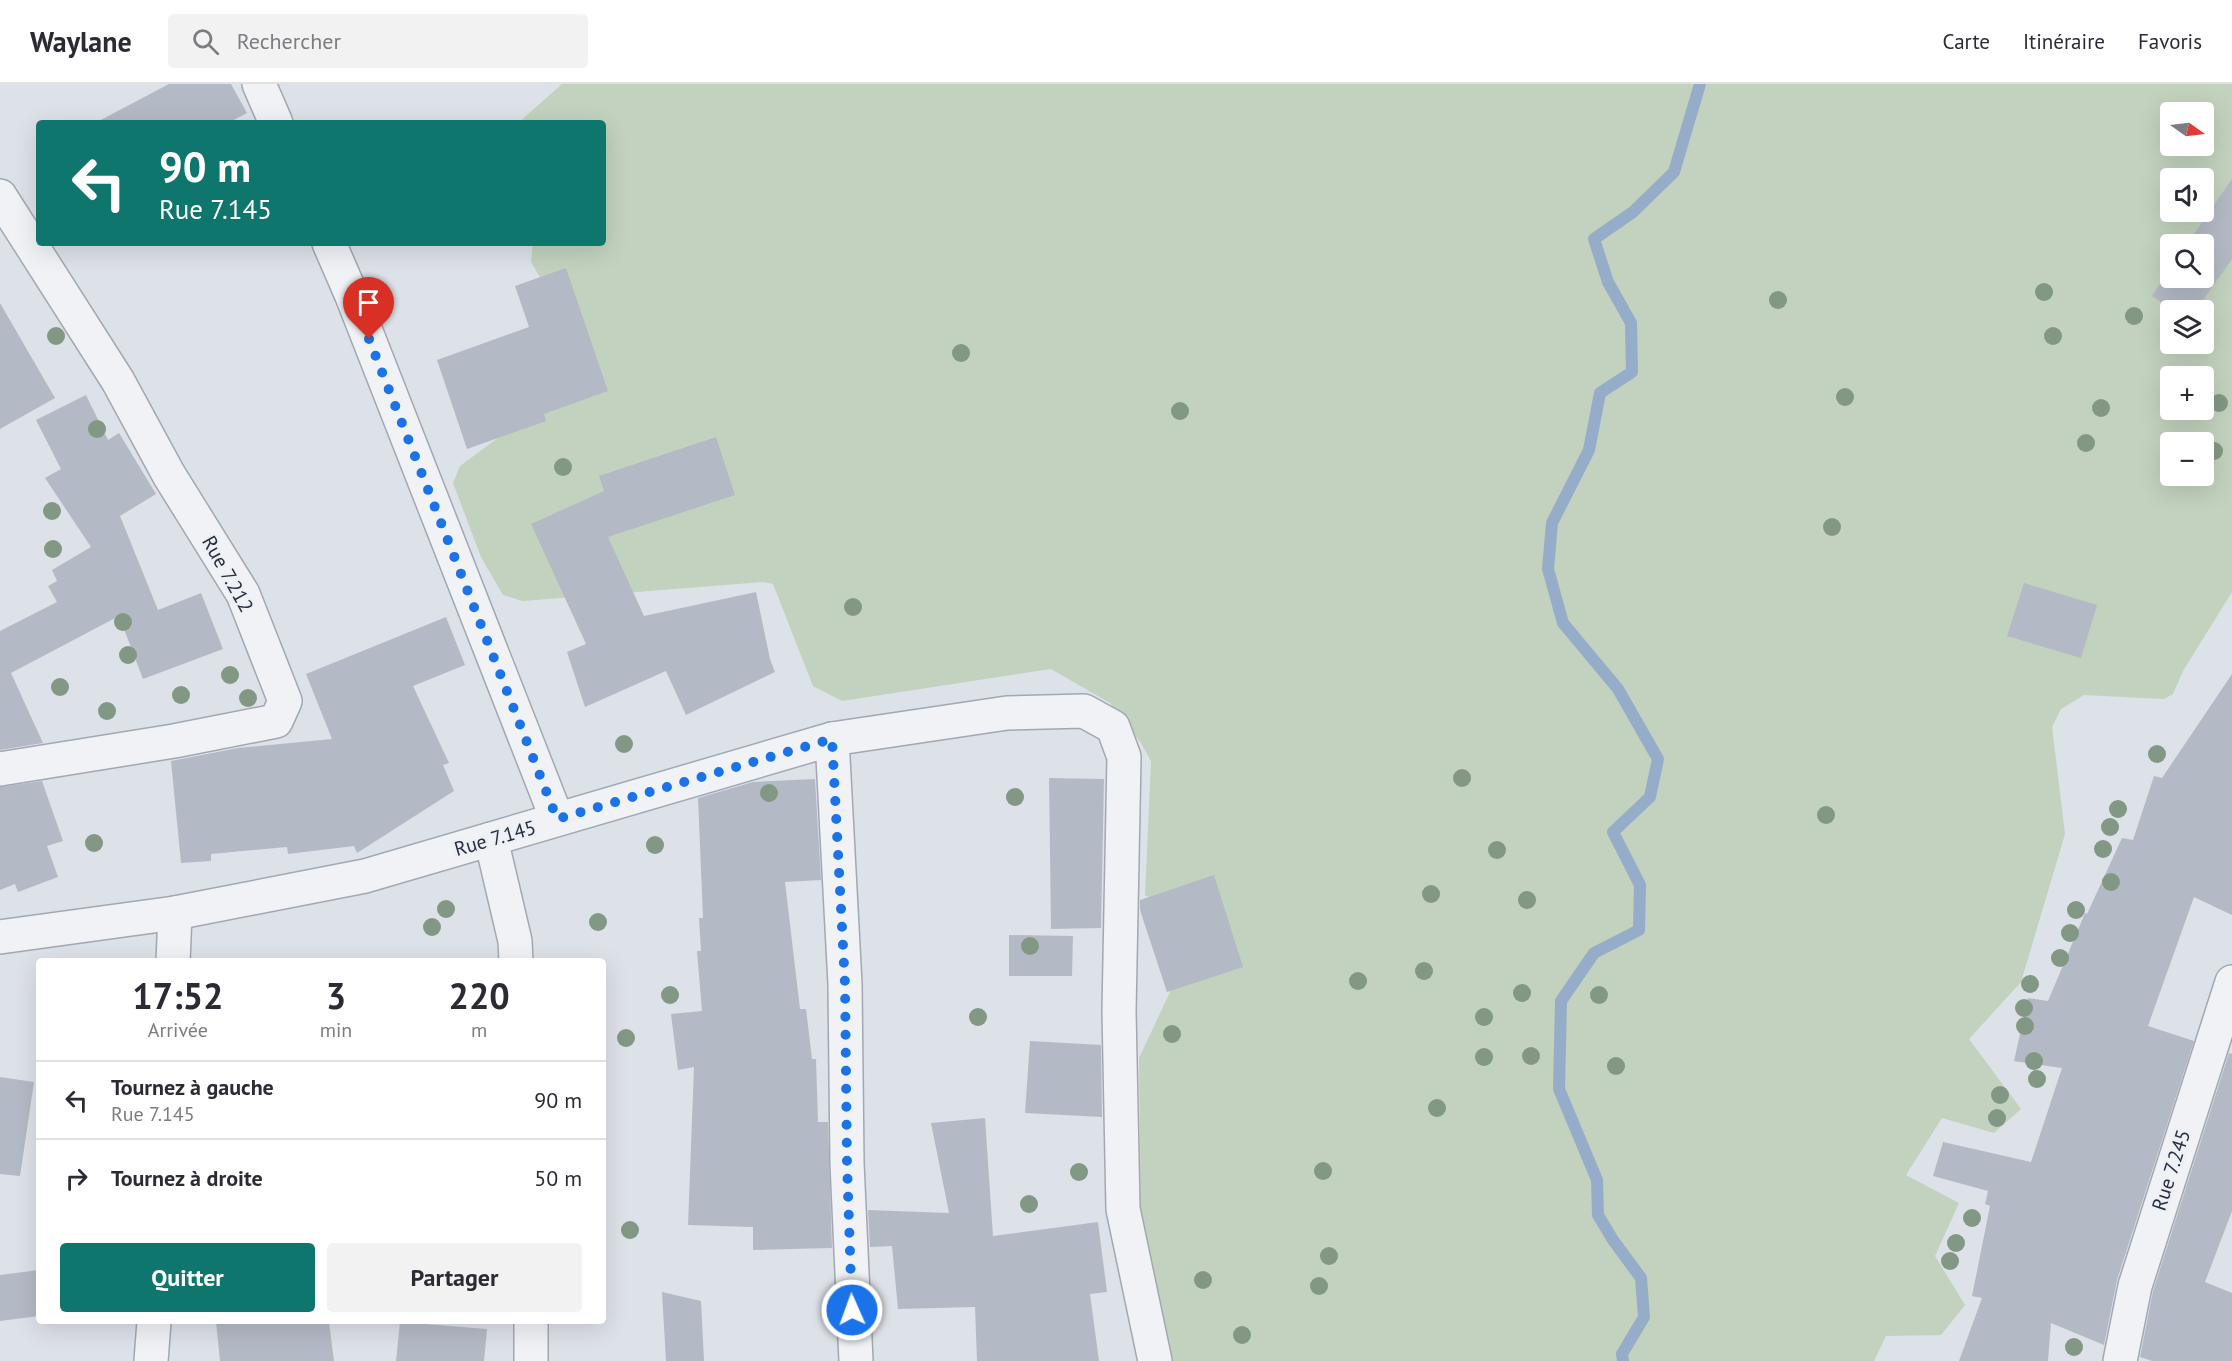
<!DOCTYPE html>
<html lang="fr">
<head>
<meta charset="utf-8">
<style>
	:root { --surface:#fff; --page:#f2f2f3; --text:#2b2b33; --muted:#7c7c81; --line:#e1e1e2; --accent:#0f766e }
	body { margin:0; font-family:"PT Sans",sans-serif; background:var(--page); color:var(--text); height:100vh; display:flex; flex-direction:column; font-size:22px; white-space:nowrap }
	* { box-sizing:border-box; margin:0 }
	p { font-size:20px; color:var(--muted) }
	.icon { flex:none; width:33px; height:33px; fill:none; stroke:currentColor; stroke-width:2; stroke-linecap:round; stroke-linejoin:round }
	.map { position:relative; flex:1; overflow:hidden }
	.drawer { position:absolute; left:36px; top:874px; width:570px; height:366px; display:flex; flex-direction:column; background:var(--surface); border-radius:6px; box-shadow:0 6px 24px #0002 }
	.drawer>* { flex:none }
	.hud { position:absolute; left:36px; top:36px; width:570px; height:126px; border-radius:6px; box-shadow:0 6px 24px #0002; background:#0f766e; color:#fff; overflow:hidden }
	.needle { width:39px; rotate:104deg }
	.buttons { position:absolute; left:2160px; top:18px; display:grid; gap:12px }
	.buttons a { display:grid; place-items:center; width:54px; height:54px; border-radius:6px; background:var(--surface); box-shadow:0 6px 24px #0002; font-size:30px }
	.pin { position:absolute; display:grid; place-items:center; width:51px; height:51px; color:#fff; margin:-62px -26px; border-radius:50% 50% 50% 0; rotate:-45deg; box-shadow:0 0 6px #0007 }
	.pin .icon { rotate:45deg }
	.me { position:absolute; width:66px; margin:-33px; rotate:358deg; stroke-linejoin:round; filter:drop-shadow(0 0 4px #0008) }
	.turn { display:flex; align-items:center; gap:21px; height:126px; padding:0 24px; font-size:27px }
	.turn .icon { width:78px; height:78px; stroke-width:2.5 }
	.turn b { display:block; font-size:42px; line-height:51px }
	.eta { display:flex; justify-content:space-evenly; align-items:center; height:102px; text-align:center }
	.eta b { font-size:36px; font-weight:800; line-height:42px }
	.cta { display:flex; gap:12px; margin-top:auto; padding:12px 24px }
	.cta a { flex:1; height:69px; border-radius:6px; background:var(--accent); color:#fff; font-size:24px; font-weight:800; line-height:69px; text-align:center }
	.cta a+a { background:var(--page); color:var(--text) }
	ul { padding:0; list-style:none }
	li { display:flex; align-items:center; gap:18px; height:78px; padding:0 24px; border-top:2px solid var(--line) }
	li div { flex:1 }
	li b { display:block; font-size:22px }
	li em { font-style:normal }
	header { display:flex; align-items:center; gap:36px; box-sizing:border-box; height:84px; padding:0 30px; background:var(--surface); border-bottom:2px solid var(--line) }
	header strong { font-size:28px }
	nav { display:flex; gap:33px; margin-inline-start:auto; font-size:21px }
	.search { width:420px; height:54px; background:var(--page); display:flex; align-items:center; gap:15px; box-sizing:border-box; padding:0 21px; border-radius:6px; color:var(--muted); font-size:22px }
	.map>svg:first-child { display:block }
	.green { fill:#c2d2be; fill-rule:evenodd }
	.lines { fill:none; stroke-linecap:round; stroke-linejoin:round }
	.stream { stroke:#96adca; stroke-width:12 }
	.building { fill:#b4bac5 }
	.street-casing { stroke:#a2a8b2; stroke-width:36 }
	.street { stroke:#f0f2f6; stroke-width:33 }
	.tree { fill:#829884 }
	.route { stroke:#1a73e8; stroke-width:10; stroke-dasharray:0 18 }
	.labels { text-anchor:middle; stroke-width:5; stroke-linejoin:round; paint-order:stroke }
	.street-label { font-size:20px; fill:#262e3f; stroke:#edf0f5 }
</style>
</head>
<body>
<header>
<strong>Waylane</strong>
<div class="search"><svg class="icon" aria-label="search" viewBox="0 0 24 24"><circle cx="10" cy="10" r="6"/><path d="M15 15l6 6"/></svg>Rechercher</div>
<nav><a>Carte</a><a>Itinéraire</a><a>Favoris</a></nav>
</header>
<div class="map">
<svg width="2232" height="1277" viewBox="0 0 2232 1277">
	<rect width="100%" height="100%" fill="#dde1e8"/>
	<path class="green" d="M 562,0 L 2232,0 L 2232,508 L 2183,587 L 2173,610 L 2164,615 L 2084,611 L 2061,625 L 2052,643 L 2065,750 L 2021,898 L 1969,955 L 2021,1025 L 1994,1049 L 1942,1034 L 1906,1091 L 1959,1119 L 1935,1172 L 1965,1221 L 1941,1251 L 1886,1252 L 1874,1277 L 1163,1277 L 1141,1148 L 1139,974 L 1186,874 L 1178,829 L 1145,811 L 1151,677 L 1141,659 L 1110,619 L 1051,585 L 842,617 L 813,602 L 773,500 L 763,498 L 523,517 L 503,511 L 481,473 L 453,399 L 460,382 L 568,302 L 583,266 L 531,178 L 533,159 L 603,159 L 603,39 L 518,39 ZM 2170,28 L 2204,28 L 2204,62 L 2170,62 ZM 2170,94 L 2204,94 L 2204,128 L 2170,128 ZM 2170,160 L 2204,160 L 2204,194 L 2170,194 ZM 2170,226 L 2204,226 L 2204,260 L 2170,260 ZM 2170,292 L 2204,292 L 2204,326 L 2170,326 ZM 2170,358 L 2204,358 L 2204,392 L 2170,392 Z"/>
	<g class="lines">
		<path class="stream" d="M 1623,1277 L 1622,1270 L 1644,1233 L 1641,1194 L 1613,1156 L 1598,1131 L 1597,1096 L 1559,1005 L 1561,917 L 1594,869 L 1639,846 L 1640,801 L 1613,748 L 1650,713 L 1658,675 L 1618,605 L 1563,539 L 1548,485 L 1552,439 L 1589,366 L 1600,309 L 1632,288 L 1631,239 L 1608,198 L 1594,155 L 1633,128 L 1674,88 L 1700,0"/>
	</g>
	<g class="building">
		<path d="M 169,0 L 231,0 L 247,29 L 228,39 L 95,39 Z"/>
		<path d="M 2232,95 L 2232,175 L 2196,226 L 2173,226 L 2152,212 L 2170,184 L 2170,194 L 2204,194 L 2204,160 L 2187,160 Z"/>
		<path d="M 566,184 L 608,307 L 544,330 L 546,337 L 467,365 L 437,276 L 529,243 L 515,202 Z"/>
		<path d="M 0,219 L 55,314 L 0,345 Z"/>
		<path d="M 86,311 L 108,356 L 119,349 L 156,410 L 120,432 L 158,526 L 201,509 L 223,565 L 143,595 L 119,532 L 11,589 L 43,659 L 0,666 L 0,547 L 57,518 L 48,502 L 57,497 L 52,486 L 91,463 L 45,394 L 61,385 L 36,336 Z"/>
		<path d="M 716,353 L 735,411 L 608,453 L 644,532 L 756,508 L 770,575 L 775,588 L 686,631 L 666,587 L 585,623 L 567,568 L 586,560 L 531,440 L 604,407 L 599,392 Z"/>
		<path d="M 2024,499 L 2097,521 L 2081,574 L 2007,552 Z"/>
		<path d="M 446,533 L 465,581 L 413,602 L 449,679 L 443,681 L 454,707 L 357,769 L 354,762 L 288,770 L 287,763 L 211,770 L 211,777 L 181,779 L 171,677 L 238,664 L 332,655 L 306,590 Z"/>
		<path d="M 2232,590 L 2232,831 L 2194,813 L 2148,942 L 2194,957 L 2117,1196 L 2104,1261 L 2051,1239 L 2048,1277 L 1959,1277 L 1982,1214 L 1972,1212 L 1990,1122 L 1985,1120 L 1988,1107 L 1933,1092 L 1943,1058 L 2031,1078 L 2062,984 L 2014,977 L 2028,914 L 2048,917 L 2085,829 L 2087,830 L 2122,754 L 2133,756 L 2154,692 L 2162,694 Z"/>
		<path d="M 1049,694 L 1104,695 L 1101,844 L 1051,845 Z"/>
		<path d="M 815,695 L 821,796 L 785,798 L 800,925 L 806,925 L 812,975 L 816,975 L 818,1038 L 828,1038 L 832,1164 L 753,1166 L 753,1143 L 688,1141 L 694,983 L 678,986 L 671,930 L 702,927 L 697,867 L 701,867 L 699,834 L 703,834 L 698,714 L 753,698 Z"/>
		<path d="M 42,697 L 63,757 L 47,762 L 58,793 L 18,808 L 15,800 L 0,806 L 0,703 Z"/>
		<path d="M 1214,791 L 1243,883 L 1167,908 L 1140,826 L 1140,816 Z"/>
		<path d="M 1009,851 L 1073,852 L 1072,892 L 1009,892 Z"/>
		<path d="M 1030,957 L 1101,961 L 1102,1033 L 1025,1029 Z"/>
		<path d="M 2229,969 L 2232,970 L 2232,1127 L 2205,1198 L 2232,1209 L 2232,1277 L 2152,1277 L 2140,1273 L 2153,1207 Z"/>
		<path d="M 0,993 L 34,998 L 20,1092 L 0,1090 Z"/>
		<path d="M 985,1034 L 993,1152 L 1098,1138 L 1107,1208 L 1090,1210 L 1099,1277 L 977,1277 L 975,1223 L 898,1225 L 892,1162 L 870,1163 L 868,1126 L 949,1129 L 931,1039 Z"/>
		<path d="M 39,1186 L 39,1232 L 0,1237 L 0,1191 Z"/>
		<path d="M 662,1208 L 701,1217 L 704,1277 L 666,1277 Z"/>
		<path d="M 216,1238 L 329,1238 L 334,1277 L 220,1277 Z"/>
		<path d="M 400,1238 L 487,1245 L 484,1277 L 396,1277 Z"/>
	</g>
	<g class="lines">
		<defs>
			<g id="street">
				<path d="M 259,0 L 276,39"/>
				<path d="M 0,112 L 118,297 L 169,391 L 243,510 L 285,617 L 276,637 L 174,657 L 0,685"/>
				<path d="M 329,159 L 352,212 L 557,735"/>
				<path d="M 832,655 L 1007,629 L 1084,627 L 1113,643 L 1124,673 L 1119,927 L 1123,1125 L 1155,1277"/>
				<path d="M 491,755 L 515,857 L 516,878"/>
				<path d="M 0,853 L 175,829 L 365,792 L 832,655 L 845,900 L 847,1079 L 856,1277"/>
				<path d="M 173,878 L 175,829"/>
				<path d="M 151,1277 L 154,1238"/>
				<path d="M 531,1277 L 531,1238"/>
				<path d="M 2120,1277 L 2135,1202 L 2232,898"/>
			</g>
		</defs>
		<use href="#street" class="street-casing"/>
		<use href="#street" class="street"/>
	</g>
	<g class="tree">
		<circle cx="2044" cy="208" r="9"/>
		<circle cx="1778" cy="216" r="9"/>
		<circle cx="2134" cy="232" r="9"/>
		<circle cx="56" cy="252" r="9"/>
		<circle cx="2053" cy="252" r="9"/>
		<circle cx="961" cy="269" r="9"/>
		<circle cx="1845" cy="313" r="9"/>
		<circle cx="2219" cy="319" r="9"/>
		<circle cx="2101" cy="324" r="9"/>
		<circle cx="1180" cy="327" r="9"/>
		<circle cx="97" cy="345" r="9"/>
		<circle cx="2086" cy="359" r="9"/>
		<circle cx="2214" cy="367" r="9"/>
		<circle cx="563" cy="383" r="9"/>
		<circle cx="52" cy="427" r="9"/>
		<circle cx="1832" cy="443" r="9"/>
		<circle cx="53" cy="465" r="9"/>
		<circle cx="853" cy="523" r="9"/>
		<circle cx="123" cy="538" r="9"/>
		<circle cx="128" cy="571" r="9"/>
		<circle cx="230" cy="591" r="9"/>
		<circle cx="60" cy="603" r="9"/>
		<circle cx="181" cy="611" r="9"/>
		<circle cx="248" cy="614" r="9"/>
		<circle cx="107" cy="627" r="9"/>
		<circle cx="624" cy="660" r="9"/>
		<circle cx="2157" cy="670" r="9"/>
		<circle cx="1462" cy="694" r="9"/>
		<circle cx="769" cy="709" r="9"/>
		<circle cx="1015" cy="713" r="9"/>
		<circle cx="2118" cy="725" r="9"/>
		<circle cx="1826" cy="731" r="9"/>
		<circle cx="2110" cy="743" r="9"/>
		<circle cx="94" cy="759" r="9"/>
		<circle cx="655" cy="761" r="9"/>
		<circle cx="2103" cy="765" r="9"/>
		<circle cx="1497" cy="766" r="9"/>
		<circle cx="2111" cy="798" r="9"/>
		<circle cx="1431" cy="810" r="9"/>
		<circle cx="1527" cy="816" r="9"/>
		<circle cx="446" cy="825" r="9"/>
		<circle cx="2076" cy="826" r="9"/>
		<circle cx="598" cy="838" r="9"/>
		<circle cx="432" cy="843" r="9"/>
		<circle cx="2070" cy="849" r="9"/>
		<circle cx="1030" cy="862" r="9"/>
		<circle cx="2060" cy="874" r="9"/>
		<circle cx="1424" cy="887" r="9"/>
		<circle cx="1358" cy="897" r="9"/>
		<circle cx="2030" cy="900" r="9"/>
		<circle cx="1522" cy="909" r="9"/>
		<circle cx="670" cy="911" r="9"/>
		<circle cx="1599" cy="911" r="9"/>
		<circle cx="2024" cy="924" r="9"/>
		<circle cx="978" cy="933" r="9"/>
		<circle cx="1484" cy="933" r="9"/>
		<circle cx="2025" cy="942" r="9"/>
		<circle cx="1172" cy="950" r="9"/>
		<circle cx="626" cy="954" r="9"/>
		<circle cx="1531" cy="972" r="9"/>
		<circle cx="1484" cy="973" r="9"/>
		<circle cx="2034" cy="977" r="9"/>
		<circle cx="1616" cy="982" r="9"/>
		<circle cx="2037" cy="995" r="9"/>
		<circle cx="2000" cy="1011" r="9"/>
		<circle cx="1437" cy="1024" r="9"/>
		<circle cx="1997" cy="1034" r="9"/>
		<circle cx="1323" cy="1087" r="9"/>
		<circle cx="1079" cy="1088" r="9"/>
		<circle cx="1029" cy="1120" r="9"/>
		<circle cx="1972" cy="1134" r="9"/>
		<circle cx="630" cy="1146" r="9"/>
		<circle cx="1956" cy="1159" r="9"/>
		<circle cx="1329" cy="1172" r="9"/>
		<circle cx="1950" cy="1177" r="9"/>
		<circle cx="1203" cy="1196" r="9"/>
		<circle cx="1319" cy="1202" r="9"/>
		<circle cx="1242" cy="1251" r="9"/>
		<circle cx="2074" cy="1263" r="9"/>
	</g>
	<g class="lines">
		<path class="route" d="M 369,255 L 557,735 L 832,655 L 845,900 L 847,1079 L 852,1226"/>
	</g>
	<g class="labels">
		<g class="street-label">
			<text transform="translate(228 490) rotate(61)" y="7">Rue 7.212</text>
			<text transform="translate(495 754) rotate(-16)" y="7">Rue 7.145</text>
			<text transform="translate(2171 1086) rotate(-72)" y="7">Rue 7.245</text>
		</g>
	</g>
</svg>
<div class="buttons">
<a><svg class="needle" viewBox="-14 -14 28 28"><path d="M0-13l5 13h-10z" fill="#e53935"/><path d="M0 13l5-13h-10z" fill="#7c7c81"/></svg></a>
<a><svg class="icon" aria-label="sound" viewBox="0 0 24 24"><path d="M4 9h4l5-4v14l-5-4H4zM17 9q2 3 0 6"/></svg></a>
<a><svg class="icon" aria-label="search" viewBox="0 0 24 24"><circle cx="10" cy="10" r="6"/><path d="M15 15l6 6"/></svg></a>
<a><svg class="icon" aria-label="layers" viewBox="0 0 24 24"><path d="M12 4l9 5-9 5-9-5zM3 14l9 5 9-5"/></svg></a>
<a>+</a>
<a>−</a>
</div>
<div class="pin" style="left:369px;top:255px;background:#d93025"><svg class="icon" aria-label="arrive" viewBox="0 0 24 24"><path d="M6 21V4h12l-3 4 3 4H6"/></svg></div>
<svg class="me" style="left:852px;top:1226px" viewBox="-20 -20 40 40"><circle r="17" fill="#1a73e8" stroke="#fff" stroke-width="3"/><path d="M0-11L8 9 0 5-8 9z" fill="#fff"/></svg>
<div class="hud">
<div class="turn"><svg class="icon" aria-label="left" viewBox="0 0 24 24"><path d="M17 20v-9H6M10 6l-5 5 5 5"/></svg><div><b>90 m</b>Rue 7.145</div></div>
</div>
<section class="drawer">
<div class="eta">
<div><b>17:52</b><p>Arrivée</p></div>
<div><b>3</b><p>min</p></div>
<div><b>220</b><p>m</p></div>
</div>
<ul>
<li><svg class="icon" aria-label="left" viewBox="0 0 24 24"><path d="M17 20v-9H6M10 6l-5 5 5 5"/></svg><div><b>Tournez à gauche</b><p>Rue 7.145</p></div><em>90 m</em></li>
<li><svg class="icon" aria-label="right" viewBox="0 0 24 24"><path d="M7 20v-9h11M14 6l5 5-5 5"/></svg><div><b>Tournez à droite</b></div><em>50 m</em></li>
</ul>
<div class="cta"><a>Quitter</a><a>Partager</a></div>
</section>
</div>
</body>
</html>
